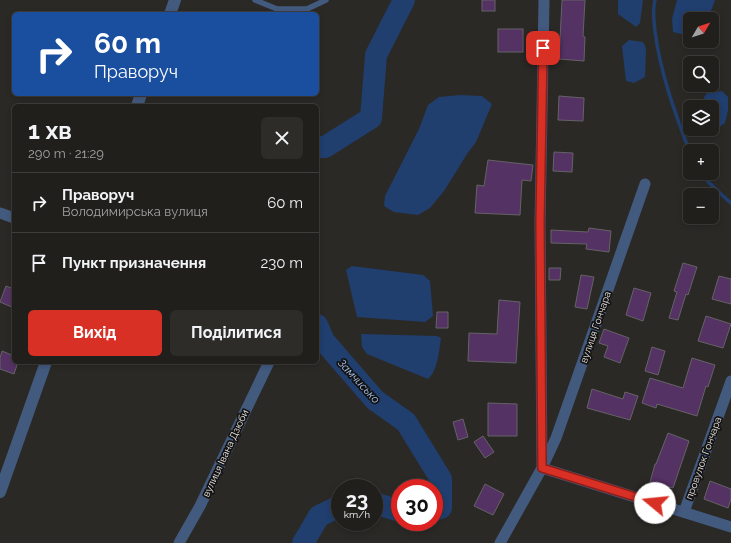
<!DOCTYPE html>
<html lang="uk">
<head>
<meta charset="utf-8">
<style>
	:root { --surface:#201f1c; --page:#2d2c29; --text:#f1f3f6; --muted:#a2a2a3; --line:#3d3d3b; --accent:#d93025 }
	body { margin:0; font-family:Raleway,sans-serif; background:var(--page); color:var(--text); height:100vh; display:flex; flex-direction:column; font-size:15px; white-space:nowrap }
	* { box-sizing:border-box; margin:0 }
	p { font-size:13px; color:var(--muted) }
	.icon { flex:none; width:22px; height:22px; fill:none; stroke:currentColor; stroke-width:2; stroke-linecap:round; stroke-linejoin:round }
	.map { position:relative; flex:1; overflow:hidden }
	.panel { position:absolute; left:12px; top:104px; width:307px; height:260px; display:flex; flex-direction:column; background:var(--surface); border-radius:6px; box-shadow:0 2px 6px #0003,0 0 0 1px var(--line) }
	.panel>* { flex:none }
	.top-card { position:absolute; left:12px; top:12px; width:307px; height:84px; border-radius:6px; box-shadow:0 2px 6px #0003,0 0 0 1px var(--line); background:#1a4fa0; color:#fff; overflow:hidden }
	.needle { width:26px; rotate:51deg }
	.fabs { position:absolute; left:683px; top:12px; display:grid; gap:8px }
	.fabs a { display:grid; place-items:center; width:36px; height:36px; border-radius:6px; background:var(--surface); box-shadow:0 2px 6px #0003,0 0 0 1px var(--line); font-size:20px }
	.speed { position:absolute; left:331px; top:479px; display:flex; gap:8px; font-size:20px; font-weight:700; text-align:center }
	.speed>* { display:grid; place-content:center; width:52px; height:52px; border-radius:50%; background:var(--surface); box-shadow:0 2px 6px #0003,0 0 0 1px var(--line); line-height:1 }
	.speed small { font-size:10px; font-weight:400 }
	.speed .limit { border:6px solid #d22; background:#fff; color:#111 }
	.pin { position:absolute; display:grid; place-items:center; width:34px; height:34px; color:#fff; margin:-17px; border-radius:8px; box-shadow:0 2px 6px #0006 }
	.me { position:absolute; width:44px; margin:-22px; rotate:287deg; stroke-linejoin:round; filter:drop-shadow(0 0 3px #0008) }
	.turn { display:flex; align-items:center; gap:14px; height:84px; padding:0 16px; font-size:18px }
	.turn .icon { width:52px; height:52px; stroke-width:2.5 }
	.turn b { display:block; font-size:28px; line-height:34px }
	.round { display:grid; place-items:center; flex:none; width:42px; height:42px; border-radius:6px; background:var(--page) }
	.head { display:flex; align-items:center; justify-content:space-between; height:68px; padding:0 16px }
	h1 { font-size:24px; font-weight:700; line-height:30px }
	.button { display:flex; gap:8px; margin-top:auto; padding:8px 16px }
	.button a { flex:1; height:46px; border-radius:6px; background:var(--accent); color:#fff; font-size:16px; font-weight:700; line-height:46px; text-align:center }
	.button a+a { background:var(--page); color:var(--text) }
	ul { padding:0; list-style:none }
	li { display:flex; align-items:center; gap:12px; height:60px; padding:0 16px; border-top:1px solid var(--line) }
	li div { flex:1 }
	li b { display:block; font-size:15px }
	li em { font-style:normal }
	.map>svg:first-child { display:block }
	.water { fill:#203e6e }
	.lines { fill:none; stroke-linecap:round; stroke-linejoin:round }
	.stream { stroke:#203e6e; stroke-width:3.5 }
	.river { stroke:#203e6e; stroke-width:22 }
	.building { fill:#553264; stroke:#656266 }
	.service { stroke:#435a7f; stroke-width:5.5 }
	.minor { stroke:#435a7f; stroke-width:11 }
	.tertiary { stroke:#435a7f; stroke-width:12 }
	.route-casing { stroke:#8d1f18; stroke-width:10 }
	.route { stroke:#d93025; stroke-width:7 }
	.labels { text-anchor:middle; stroke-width:3.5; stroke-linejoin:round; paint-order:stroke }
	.street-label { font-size:10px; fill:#e8e6e4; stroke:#131211 }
	.water-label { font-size:11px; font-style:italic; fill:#abc8f6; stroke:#131211 }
</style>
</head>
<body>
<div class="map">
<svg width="731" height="543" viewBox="0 0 731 543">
	<rect width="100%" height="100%" fill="#2b2926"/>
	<g class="water">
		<path d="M 618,0 L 643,0 L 640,23 L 636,27 L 618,14 Z"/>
		<path d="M 677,0 L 715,0 L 708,19 L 690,19 L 690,32 L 681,34 L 673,32 L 672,19 Z"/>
		<path d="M 629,40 L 643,42 L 646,48 L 645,77 L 634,83 L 626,81 L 622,46 Z"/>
		<path d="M 722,91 L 728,97 L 728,110 L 725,123 L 714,131 L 708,130 L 712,129 L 712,107 L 706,107 L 704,97 L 707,93 Z"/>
		<path d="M 460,95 L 482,96 L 492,104 L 476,142 L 467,154 L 444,191 L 430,208 L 418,215 L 394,212 L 384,206 L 385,196 L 419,129 L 428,105 L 439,97 Z"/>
		<path d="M 352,266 L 423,275 L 430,281 L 433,316 L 425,322 L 357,317 L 346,270 Z"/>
		<path d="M 361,334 L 437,336 L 441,338 C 439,351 438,370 428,379 L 367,354 L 362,347 Z"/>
	</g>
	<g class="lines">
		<g class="stream">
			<path d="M 655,0 C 652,10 654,20 655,31 C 660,72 675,113 690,153"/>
			<path d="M 699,173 L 723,196 L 731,203"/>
		</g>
		<g class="river">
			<path d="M 317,147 L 325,147 L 371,118 L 376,55 L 404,0"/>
			<path d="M 317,325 L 324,341 L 375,400 L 406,422 L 441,479 L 441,508 L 434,510"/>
			<path d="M 374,503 L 400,511"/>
			<path d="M 303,543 L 319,516 L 340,506"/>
		</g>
	</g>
	<g class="building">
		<rect x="482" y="0" width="13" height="11"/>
		<path d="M 562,0 L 585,0 L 583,36 L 585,37 L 584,61 L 559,59 Z"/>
		<rect x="498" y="29" width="25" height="23"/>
		<path d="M 559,96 L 584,98 L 583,121 L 558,120 Z"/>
		<path d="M 554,152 L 573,153 L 572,172 L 553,171 Z"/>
		<path d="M 488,160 L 533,165 L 531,181 L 522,180 L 520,215 L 475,213 L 477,185 L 484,186 Z"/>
		<path d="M 589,228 L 611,231 L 609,252 L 586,249 L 587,244 L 551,243 L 551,230 L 588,232 Z"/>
		<path d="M 683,263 L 697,267 L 688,295 L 686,294 L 678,320 L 669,318 L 677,292 L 674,291 Z"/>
		<path d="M 549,268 L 561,268 L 560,280 L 549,280 Z"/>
		<path d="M 581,275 L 594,277 L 587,309 L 575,307 Z"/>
		<path d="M 719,276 L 731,279 L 731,304 L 712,299 Z"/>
		<path d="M 6,286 L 14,289 L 14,308 L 0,302 Z"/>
		<path d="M 634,288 L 651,293 L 643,321 L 626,315 Z"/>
		<path d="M 499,300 L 520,302 L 516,363 L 468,361 L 469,333 L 497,334 Z"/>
		<path d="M 437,312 L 448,312 L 448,328 L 436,328 Z"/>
		<path d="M 706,316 L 731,324 L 723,348 L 698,341 Z"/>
		<path d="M 604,329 L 629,338 L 620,363 L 604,357 L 608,346 L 599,343 Z"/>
		<path d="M 652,347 L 665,351 L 658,375 L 645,371 Z"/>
		<path d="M 2,351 L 14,356 L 14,362 L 18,362 L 14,374 L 0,369 L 0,358 Z"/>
		<path d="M 692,358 L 715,365 L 708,387 L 706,386 L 697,416 L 657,404 L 656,408 L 642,403 L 650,378 L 683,388 Z"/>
		<path d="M 592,389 L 623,399 L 625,392 L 638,396 L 630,420 L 587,408 Z"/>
		<path d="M 488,403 L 517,404 L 517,436 L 488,436 Z"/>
		<path d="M 463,419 L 468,437 L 458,440 L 453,422 Z"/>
		<path d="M 668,433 L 689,441 L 673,488 L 650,482 L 655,464 L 656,464 Z"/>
		<path d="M 483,436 L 494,452 L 485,458 L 474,442 Z"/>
		<path d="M 710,481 L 731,489 L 731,499 L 728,508 L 704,499 Z"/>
		<path d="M 485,484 L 504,494 L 493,515 L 474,506 Z"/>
	</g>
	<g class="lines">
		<path class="service" d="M 255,0 L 277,9 L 307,9 L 326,0"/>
		<g class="minor">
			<path d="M 645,184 L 556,438 L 542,468 L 731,527"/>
			<path d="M 0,213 L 14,218"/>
			<path d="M 684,512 L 731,381"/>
			<path d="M 179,543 L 200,506 L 269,362"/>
			<path d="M 500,543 L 542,468 L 540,223 L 544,0"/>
		</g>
		<g class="tertiary">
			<path d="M 170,14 L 175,0"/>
			<path d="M 137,106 L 141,94"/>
			<path d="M 0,492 L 46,362"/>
		</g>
	</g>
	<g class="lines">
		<defs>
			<path id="route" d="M 543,48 L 540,223 L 542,468 L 655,503"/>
		</defs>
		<use href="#route" class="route-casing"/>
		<use href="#route" class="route"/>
	</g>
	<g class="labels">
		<g class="street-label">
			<text transform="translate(595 327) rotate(-71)" y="4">вулиця Гончара</text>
			<text transform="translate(225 453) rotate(-65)" y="4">вулиця Івана Дзюби</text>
			<text transform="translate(703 458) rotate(-70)" y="4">провулок Гончара</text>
		</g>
		<g class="water-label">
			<text transform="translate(359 381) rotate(47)" y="4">Замчисько</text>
		</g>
	</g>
</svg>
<div class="fabs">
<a><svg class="needle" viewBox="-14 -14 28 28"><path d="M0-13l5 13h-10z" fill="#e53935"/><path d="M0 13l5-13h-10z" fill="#a2a2a3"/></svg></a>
<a><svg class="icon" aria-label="search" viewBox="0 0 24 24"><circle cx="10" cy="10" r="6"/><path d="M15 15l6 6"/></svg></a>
<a><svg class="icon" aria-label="layers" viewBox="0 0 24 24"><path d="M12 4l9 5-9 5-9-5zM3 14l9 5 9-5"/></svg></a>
<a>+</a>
<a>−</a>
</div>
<div class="speed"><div>23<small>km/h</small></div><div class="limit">30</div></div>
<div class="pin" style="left:543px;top:48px;background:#d93025"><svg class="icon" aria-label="arrive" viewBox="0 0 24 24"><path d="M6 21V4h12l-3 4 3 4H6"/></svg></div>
<svg class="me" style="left:655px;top:503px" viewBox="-20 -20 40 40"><circle r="19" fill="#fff"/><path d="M0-13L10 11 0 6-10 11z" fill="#d93025"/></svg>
<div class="top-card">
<div class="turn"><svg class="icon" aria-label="right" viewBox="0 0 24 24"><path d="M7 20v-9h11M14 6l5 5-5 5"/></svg><div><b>60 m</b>Праворуч</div></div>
</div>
<section class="panel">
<div class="head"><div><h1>1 хв</h1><p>290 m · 21:29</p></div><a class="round"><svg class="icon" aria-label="close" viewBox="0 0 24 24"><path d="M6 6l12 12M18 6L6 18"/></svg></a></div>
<ul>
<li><svg class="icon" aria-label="right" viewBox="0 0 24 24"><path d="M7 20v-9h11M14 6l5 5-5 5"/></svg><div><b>Праворуч</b><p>Володимирська вулиця</p></div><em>60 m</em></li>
<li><svg class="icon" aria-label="arrive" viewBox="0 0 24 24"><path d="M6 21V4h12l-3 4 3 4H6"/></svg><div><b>Пункт призначення</b></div><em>230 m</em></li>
</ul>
<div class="button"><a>Вихід</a><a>Поділитися</a></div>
</section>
</div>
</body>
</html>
